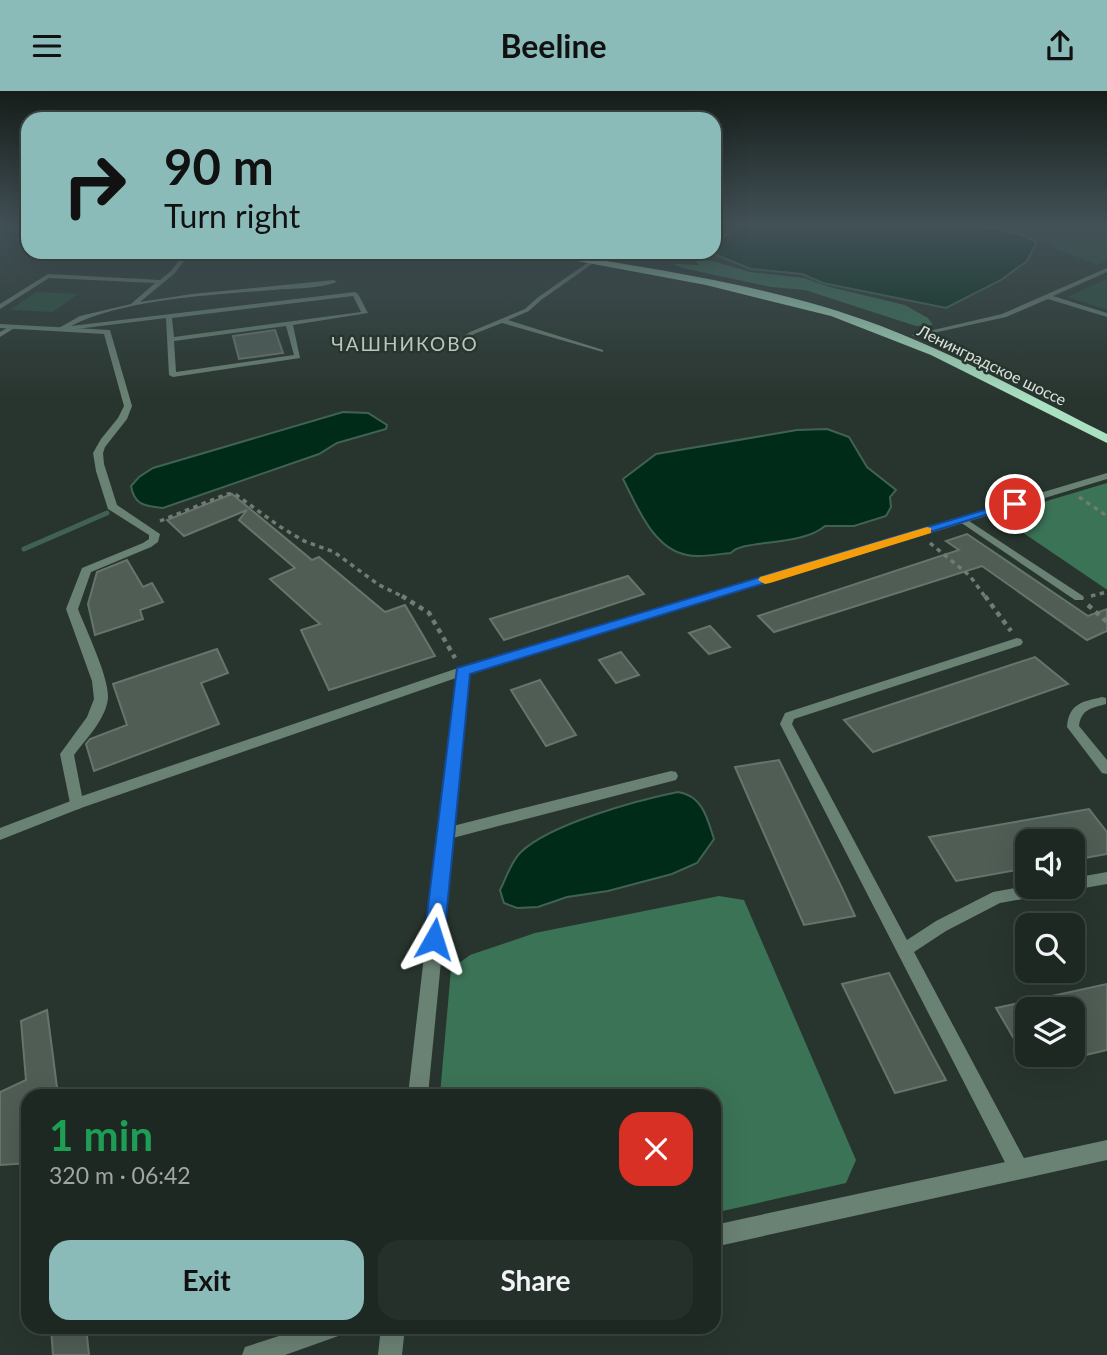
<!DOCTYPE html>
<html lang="en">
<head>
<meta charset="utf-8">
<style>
	:root { --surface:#1e2822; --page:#26302a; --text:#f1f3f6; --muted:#a1a6a5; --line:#3c4440; --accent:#8bbbb9 }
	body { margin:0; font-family:Lato,sans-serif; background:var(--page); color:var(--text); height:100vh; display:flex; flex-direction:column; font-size:26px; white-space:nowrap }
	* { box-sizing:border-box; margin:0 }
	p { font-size:23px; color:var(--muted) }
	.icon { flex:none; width:38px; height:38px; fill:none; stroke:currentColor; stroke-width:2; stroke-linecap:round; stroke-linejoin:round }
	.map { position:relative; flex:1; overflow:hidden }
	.sheet { position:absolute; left:21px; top:998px; width:700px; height:245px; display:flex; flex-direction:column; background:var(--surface); border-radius:21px; box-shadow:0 7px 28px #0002,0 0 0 2px var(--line) }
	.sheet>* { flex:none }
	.guide { position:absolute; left:21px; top:21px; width:700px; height:147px; border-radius:21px; box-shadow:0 7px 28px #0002,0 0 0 2px var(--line); background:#8bbbb9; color:#111; overflow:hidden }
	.tools { position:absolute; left:1015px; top:738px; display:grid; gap:14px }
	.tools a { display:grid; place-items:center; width:70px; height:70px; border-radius:14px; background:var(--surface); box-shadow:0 7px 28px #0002,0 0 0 2px var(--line); font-size:35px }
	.pin { position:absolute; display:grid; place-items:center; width:60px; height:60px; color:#fff; margin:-30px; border:4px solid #fff; border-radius:50%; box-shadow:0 2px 7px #0007 }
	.me { position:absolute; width:77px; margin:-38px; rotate:6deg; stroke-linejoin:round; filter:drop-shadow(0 0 5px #0008) }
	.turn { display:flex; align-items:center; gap:24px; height:147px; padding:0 28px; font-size:32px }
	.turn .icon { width:91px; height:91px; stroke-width:2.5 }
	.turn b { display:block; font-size:49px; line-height:60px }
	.round { display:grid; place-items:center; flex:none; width:74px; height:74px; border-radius:21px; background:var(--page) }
	.overview { display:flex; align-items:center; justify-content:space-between; height:119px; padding:0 28px }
	h1 { font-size:42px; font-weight:700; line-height:52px; color:#1e9e55 }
	.button { display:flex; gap:14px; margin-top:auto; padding:14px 28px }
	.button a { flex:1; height:80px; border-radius:21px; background:var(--accent); color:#111; font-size:28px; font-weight:700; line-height:80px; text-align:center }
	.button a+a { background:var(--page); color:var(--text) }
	header { display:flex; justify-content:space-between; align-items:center; height:91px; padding:0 28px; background:var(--accent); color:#111; font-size:32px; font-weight:700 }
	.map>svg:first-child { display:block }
	.green { fill:#284f3b }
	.forest { fill:#3b7357 }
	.water { fill:#002b18; stroke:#416253; stroke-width:2 }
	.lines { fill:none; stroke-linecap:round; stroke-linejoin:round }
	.stream { stroke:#416253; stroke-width:5 }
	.building { fill:#4f5d55; stroke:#66756c; stroke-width:2 }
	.path-far1 { stroke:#707b75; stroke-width:3.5; stroke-dasharray:4.5 4.5; stroke-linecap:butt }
	.path { stroke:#707b75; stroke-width:4.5; stroke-dasharray:5 5; stroke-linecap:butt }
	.service { fill:#6a8274; fill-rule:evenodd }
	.minor { fill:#6a8274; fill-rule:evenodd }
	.trunk { fill:#aae1c2; fill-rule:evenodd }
	.route { fill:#1a73e8; stroke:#114b97; stroke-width:2 }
	.slow { fill:#f59e0b }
	.labels { text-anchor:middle; stroke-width:5; stroke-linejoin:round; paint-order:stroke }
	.far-street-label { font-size:16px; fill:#dae3de; stroke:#28352e }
	.far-quarter-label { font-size:19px; letter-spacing:2px; fill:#b7c7bd; stroke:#28352e }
</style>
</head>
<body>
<header><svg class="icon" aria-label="menu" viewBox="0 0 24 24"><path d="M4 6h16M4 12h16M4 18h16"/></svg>Beeline<svg class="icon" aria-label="share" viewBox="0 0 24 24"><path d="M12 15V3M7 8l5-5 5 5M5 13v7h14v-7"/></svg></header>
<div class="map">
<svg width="1107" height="1264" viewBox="0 0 1107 1264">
	<rect width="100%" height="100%" fill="#28352e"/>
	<g class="green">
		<path d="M 971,133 L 1107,133 L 1107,170 L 1097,174 L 1019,143 Z"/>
		<path d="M 1107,188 L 1107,219 L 1067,206 Z"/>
		<path d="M 36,201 L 78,203 L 53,221 L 10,219 Z"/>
	</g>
	<g class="forest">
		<path d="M 696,169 L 713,170 L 750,181 L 804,187 L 830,196 L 905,214 L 928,227 L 933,234 L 916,235 L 805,199 L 771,196 L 682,177 L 673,173 L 699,174 Z"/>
		<path d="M 1107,392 L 1107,498 L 1106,498 L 1013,435 L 1010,421 Z"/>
		<path d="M 719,805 L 744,809 L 856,1069 L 846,1092 L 714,1122 L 714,1004 L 440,1004 L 451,878 L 470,864 L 535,842 Z"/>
	</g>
	<g class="water">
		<path d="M 745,133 L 971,133 L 1019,143 L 1037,151 L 1027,170 L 1001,189 L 946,217 L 823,192 L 802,183 L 751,178 L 716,164 L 714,151 Z"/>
		<path d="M 343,321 L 368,322 L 387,334 L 386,338 L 337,352 L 319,363 L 163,417 C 145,415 134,414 131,395 L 139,386 L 153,377 Z"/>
		<path d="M 827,338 L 849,346 L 867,376 L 896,399 L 890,406 L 891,416 L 886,425 L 854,435 L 825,435 C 801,456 741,448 731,462 C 717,463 700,467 687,464 C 653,458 637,415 623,388 L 656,363 L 797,339 Z"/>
		<path d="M 678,701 C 703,705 707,727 714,748 L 697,772 L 672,783 L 608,800 L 567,806 L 538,816 L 517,817 L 504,812 L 500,799 C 506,788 511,770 521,761 C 550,733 638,709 678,701 Z"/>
	</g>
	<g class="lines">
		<path class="stream" d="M 24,458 L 107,422"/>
	</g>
	<g class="building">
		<path d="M 275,239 L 283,262 L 239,268 L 233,245 Z"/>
		<path d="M 232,403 L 312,469 L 319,466 L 385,521 L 405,514 L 435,565 L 329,599 L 301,539 L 320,533 L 270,488 L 295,477 L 239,429 L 247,419 L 184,445 L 167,429 Z"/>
		<path d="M 967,443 L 1088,525 L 1107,518 L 1107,540 L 1087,549 L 982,475 L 774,541 L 758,525 L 959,459 L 946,450 Z"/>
		<path d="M 127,469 L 143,496 L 152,492 L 163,511 L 140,519 L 143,528 L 95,544 L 88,513 L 97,481 Z"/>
		<path d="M 628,485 L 644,503 L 504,549 L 490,528 Z"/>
		<path d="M 710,535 L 730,556 L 709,563 L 689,542 Z"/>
		<path d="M 217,558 L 228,582 L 201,592 L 219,633 L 94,680 L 86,653 L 90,648 L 127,634 L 113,593 Z"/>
		<path d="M 621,561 L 639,584 L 616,592 L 599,569 Z"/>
		<path d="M 1035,566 L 1068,593 L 873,661 L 844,629 Z"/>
		<path d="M 540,589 L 576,644 L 546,655 L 511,599 Z"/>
		<path d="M 779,669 L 841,795 L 855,825 L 804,834 L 735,676 Z"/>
		<path d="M 1089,718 L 1107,741 L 1107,763 L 1073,769 L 1073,751 L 1027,751 L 1027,777 L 956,790 L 929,746 Z"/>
		<path d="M 889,882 L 930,960 L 946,989 L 895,1002 L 842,893 Z"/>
		<path d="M 1107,893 L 1107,959 L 1073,967 L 1073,919 L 1027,919 L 1027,970 L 996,917 Z"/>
		<path d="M 47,919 L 58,1004 L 28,1004 L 28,1072 L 0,1074 L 0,1001 L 26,989 L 21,930 Z"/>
		<path d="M 51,1236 L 86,1236 L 89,1264 L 53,1264 Z"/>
	</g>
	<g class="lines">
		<g class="path-far1">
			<path d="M 1079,406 L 1107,425"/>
			<path d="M 160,430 L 227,403 L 235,403 L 279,435 L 304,450 L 334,461 L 379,494 L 406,507"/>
			<path d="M 930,452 L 970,485 L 986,507"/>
			<path d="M 1091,505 L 1107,501"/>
		</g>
		<g class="path">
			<path d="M 402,505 L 429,522 L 455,567"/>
			<path d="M 985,505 L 1011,540"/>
			<path d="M 1088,514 L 1107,531"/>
		</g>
		<g class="service">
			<path d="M 185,161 L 191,161 L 175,182 L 140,211 L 192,203 L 334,189 L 337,191 C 319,198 293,197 273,199 C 213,204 124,208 71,235 L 355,201 L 358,203 L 368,222 L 293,234 L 300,267 L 173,286 L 169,284 L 166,227 L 60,240 L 57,238 L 80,225 L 131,213 L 155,192 L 49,187 L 0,218 L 0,213 L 48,183 L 160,189 L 171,180 ZM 353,205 L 361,221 L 174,246 L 172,227 ZM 286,235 L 294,264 L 176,281 L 174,250 Z"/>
			<path d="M 590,170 L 595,171 L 541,209 L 529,220 L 508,229 L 603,259 L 603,261 L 502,232 L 474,243 L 452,258 L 447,257 L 470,241 L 525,218 L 537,207 Z"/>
			<path d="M 1107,177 L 1107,181 L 1053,205 L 1107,222 L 1107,226 L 1048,208 L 1006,226 L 915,246 L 912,244 L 1002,223 Z"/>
			<path d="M 11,235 L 16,236 L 0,246 L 0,241 Z"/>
			<path d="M 963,426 L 1083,505 L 1084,507 L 1083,509 L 1075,509 L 960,431 L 958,429 Z"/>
			<path d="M 1017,547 L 1021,548 L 1023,551 L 1021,554 L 794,628 L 792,633 L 907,849 L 936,830 L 993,801 L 1027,795 L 1027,796 L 1063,796 L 1061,800 L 1056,802 L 1000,812 L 946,840 L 914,861 L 1026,1071 L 1028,1078 L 1026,1085 L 1019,1087 L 1012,1085 L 780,633 L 785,622 Z"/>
			<path d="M 1102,606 L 1106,607 L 1106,613 C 1092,617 1081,618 1079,635 L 1107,669 L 1107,683 L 1102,682 L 1067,636 C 1069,612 1082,611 1102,606 Z"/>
			<path d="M 671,680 L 676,681 L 678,685 L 676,689 L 445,749 L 440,747 L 438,743 L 440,739 L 445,737 Z"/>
			<path d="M 76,708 L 81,709 L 83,713 L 81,717 L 0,749 L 0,737 Z"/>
			<path d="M 1107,781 L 1107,793 L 1073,799 L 1067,796 L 1073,796 L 1073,787 Z"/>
			<path d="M 307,1236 L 347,1236 L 344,1243 L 285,1264 L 242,1264 L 245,1256 Z"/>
		</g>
		<g class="minor">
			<path d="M 0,233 L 110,239 L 132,315 L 127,328 L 105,356 L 103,362 L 104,373 L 117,414 L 160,443 L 158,451 L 151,456 L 91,481 L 78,518 C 86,539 109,586 108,607 C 106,628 86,648 74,664 L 82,705 L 458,577 L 1107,382 L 1107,388 L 469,583 L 428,1004 L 408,1004 L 456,587 L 81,717 L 76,719 L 71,717 L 60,663 L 87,626 L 94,608 L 92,590 L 66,518 L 82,477 L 143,452 L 149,448 L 149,444 L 108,418 L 96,380 L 93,362 L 101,348 L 118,327 L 124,315 L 104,243 L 0,237 Z"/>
			<path d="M 1107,1049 L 1107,1069 L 714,1156 L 714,1134 Z"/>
			<path d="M 381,1236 L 405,1236 L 402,1264 L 378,1264 Z"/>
		</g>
		<path class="trunk" d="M 529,161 L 549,161 C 661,179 775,195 881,235 C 959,265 1033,306 1107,343 L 1107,352 L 931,264 L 831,225 L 706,194 Z"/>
	</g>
	<linearGradient id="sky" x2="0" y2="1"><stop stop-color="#161d19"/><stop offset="0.43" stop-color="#425157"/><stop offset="1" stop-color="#425157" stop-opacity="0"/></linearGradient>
	<rect width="1107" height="310" fill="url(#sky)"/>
	<path class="route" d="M 1011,411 L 1021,413 L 470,583 L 444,848 L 441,854 L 434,857 L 427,854 L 424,848 L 457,577 Z"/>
	<path class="slow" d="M 927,436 L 931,437 L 931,442 L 770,492 L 765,493 L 758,489 L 760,486 Z"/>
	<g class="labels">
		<g class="far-street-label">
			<text transform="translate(992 274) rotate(26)" y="6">Ленинградское шоссе</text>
		</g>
		<g class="far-quarter-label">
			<text x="405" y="260">ЧАШНИКОВО</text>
		</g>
	</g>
</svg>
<div class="tools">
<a><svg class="icon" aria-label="sound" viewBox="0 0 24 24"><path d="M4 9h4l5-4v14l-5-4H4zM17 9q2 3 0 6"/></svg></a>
<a><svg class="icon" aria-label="search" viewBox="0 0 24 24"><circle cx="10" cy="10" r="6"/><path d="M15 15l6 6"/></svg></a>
<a><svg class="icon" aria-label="layers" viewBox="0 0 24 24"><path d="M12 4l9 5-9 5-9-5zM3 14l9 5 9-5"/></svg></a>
</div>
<div class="pin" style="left:1015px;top:413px;background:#d93025"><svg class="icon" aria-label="arrive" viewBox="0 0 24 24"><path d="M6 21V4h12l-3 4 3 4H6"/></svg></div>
<svg class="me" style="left:434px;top:848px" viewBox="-20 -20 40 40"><path d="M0-17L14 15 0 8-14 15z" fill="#1a73e8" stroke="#fff" stroke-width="4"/></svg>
<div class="guide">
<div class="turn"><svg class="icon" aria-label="right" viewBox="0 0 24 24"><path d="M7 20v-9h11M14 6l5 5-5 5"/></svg><div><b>90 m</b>Turn right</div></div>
</div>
<section class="sheet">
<div class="overview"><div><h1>1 min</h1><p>320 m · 06:42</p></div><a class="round" style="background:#d93025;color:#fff"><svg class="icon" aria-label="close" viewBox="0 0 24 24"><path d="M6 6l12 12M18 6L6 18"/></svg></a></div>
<div class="button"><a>Exit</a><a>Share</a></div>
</section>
</div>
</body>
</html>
